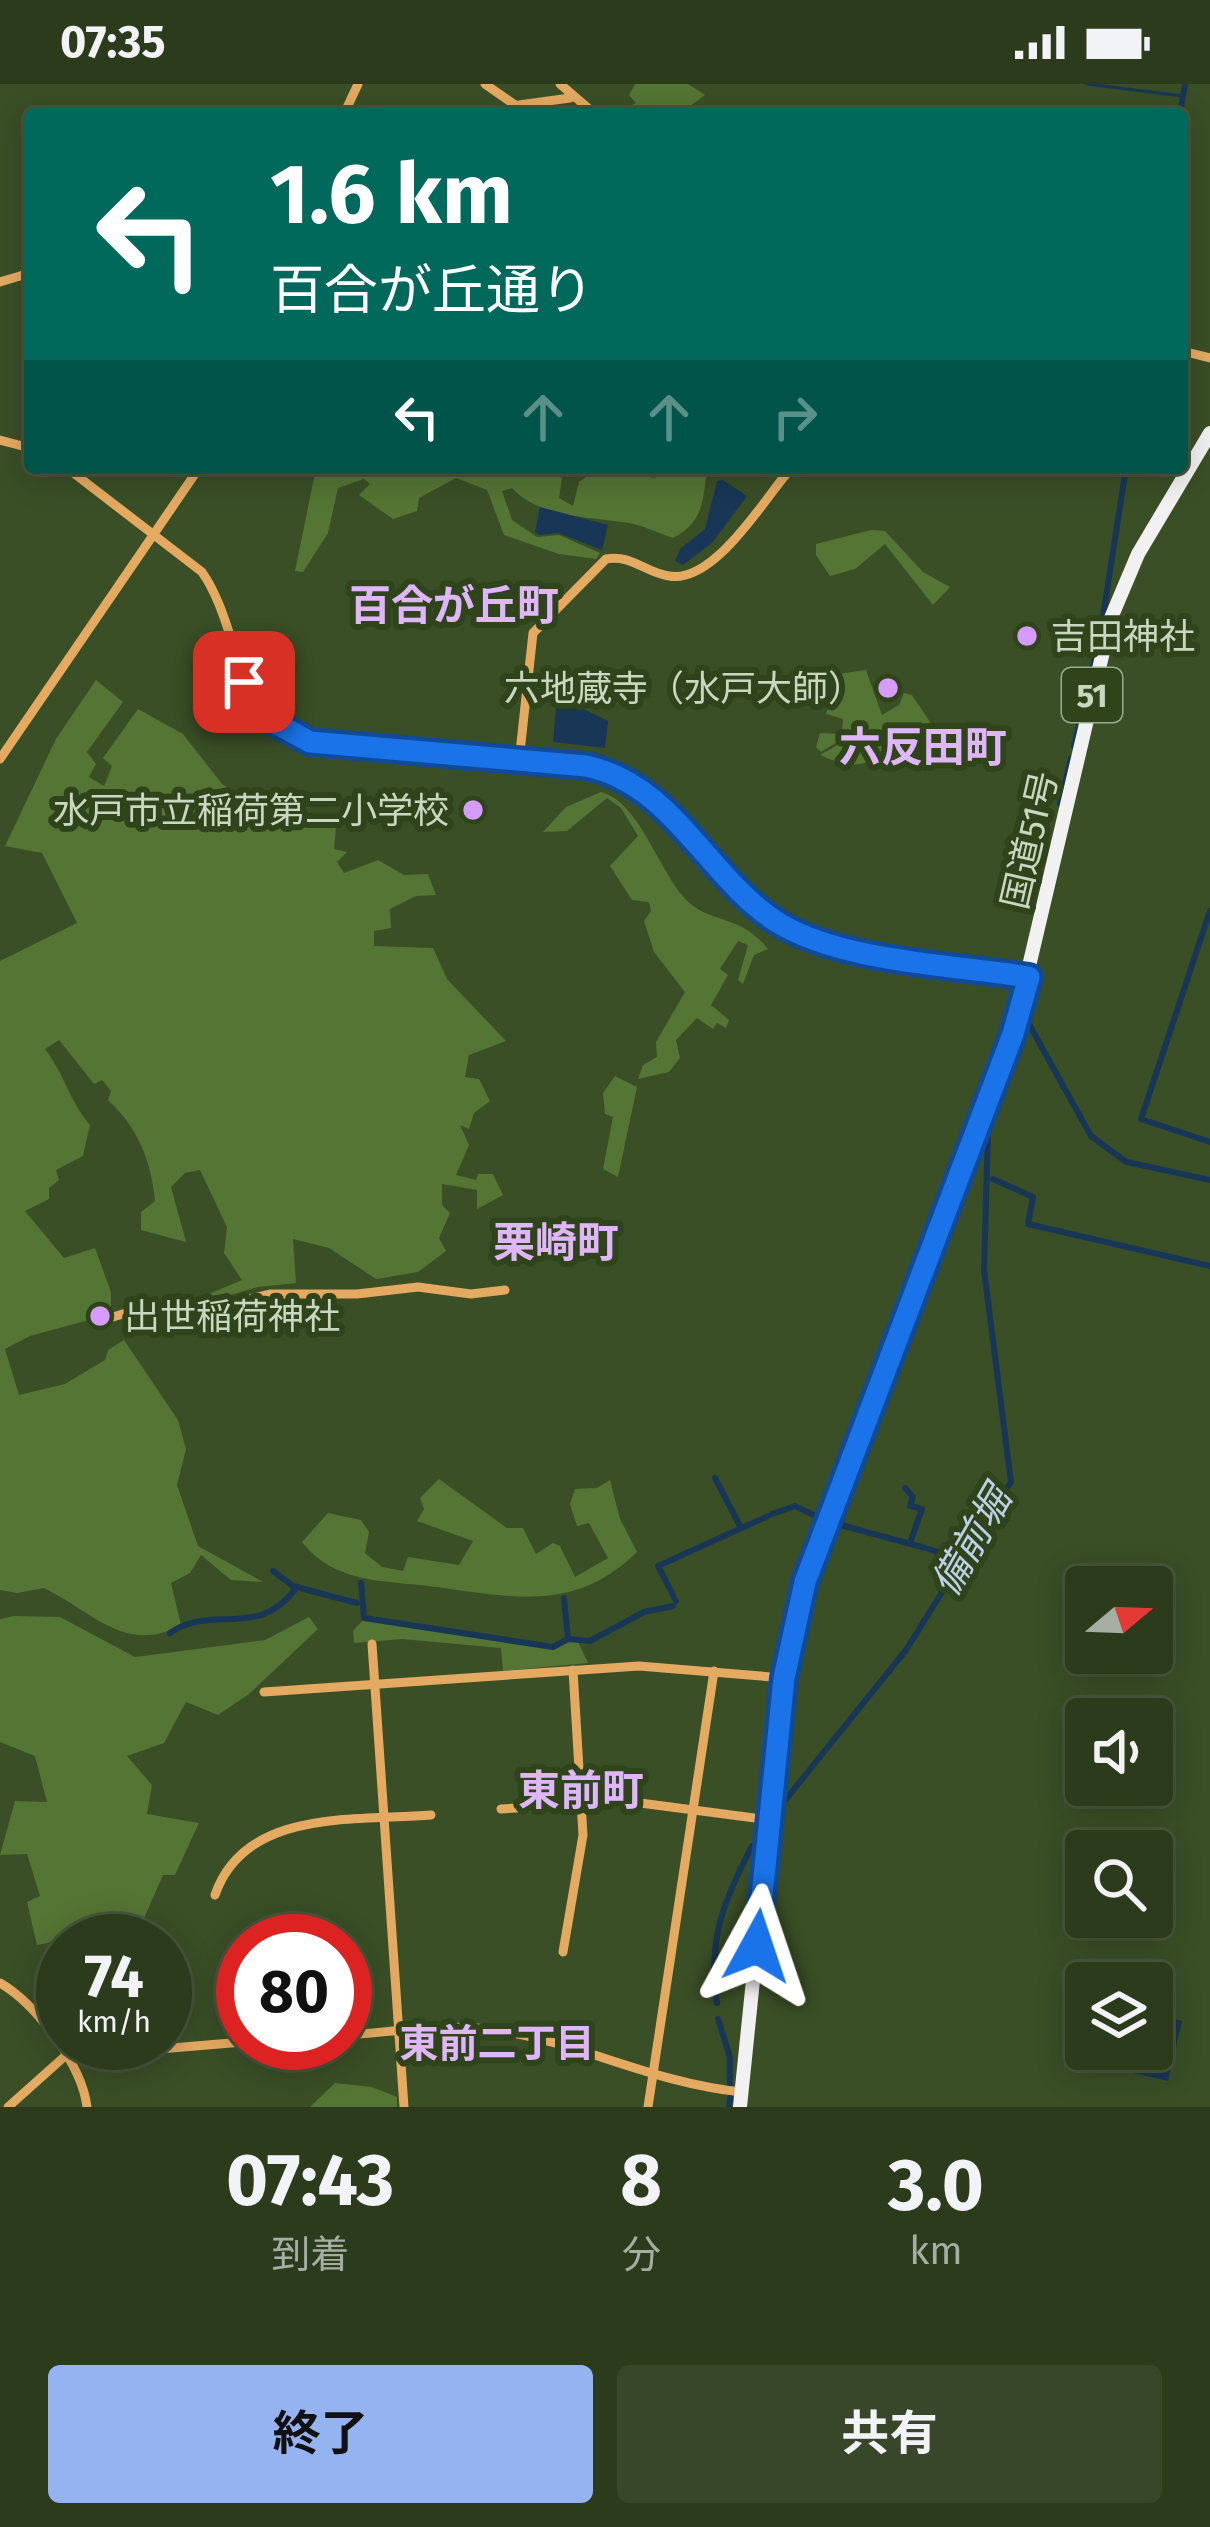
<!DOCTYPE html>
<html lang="ja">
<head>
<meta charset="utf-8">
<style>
	:root { --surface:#2c3b1c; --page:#384629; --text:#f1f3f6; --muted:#a6ada3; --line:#48553b; --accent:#95b2f1 }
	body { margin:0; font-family:"Fira Sans","Noto Sans JP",sans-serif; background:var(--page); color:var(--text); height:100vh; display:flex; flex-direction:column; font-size:45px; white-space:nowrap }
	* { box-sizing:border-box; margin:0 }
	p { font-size:39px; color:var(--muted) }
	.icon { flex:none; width:66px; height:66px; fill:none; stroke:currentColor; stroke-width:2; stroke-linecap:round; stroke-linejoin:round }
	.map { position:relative; height:2023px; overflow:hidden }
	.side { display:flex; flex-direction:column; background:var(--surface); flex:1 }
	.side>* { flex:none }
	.hud { position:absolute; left:24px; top:24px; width:1164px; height:366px; border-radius:12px; box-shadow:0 6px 30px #0003,0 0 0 3px var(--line); background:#00695c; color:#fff; overflow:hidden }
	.needle { width:78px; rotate:71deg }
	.tools { position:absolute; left:1065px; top:1482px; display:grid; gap:24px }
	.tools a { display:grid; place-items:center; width:108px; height:108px; border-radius:12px; background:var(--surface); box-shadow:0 6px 30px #0003,0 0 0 3px var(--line); font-size:60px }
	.speed { position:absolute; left:36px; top:1830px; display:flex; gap:24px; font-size:60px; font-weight:700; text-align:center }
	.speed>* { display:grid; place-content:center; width:156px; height:156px; border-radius:50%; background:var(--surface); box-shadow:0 6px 30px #0003,0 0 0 3px var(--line); line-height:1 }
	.speed small { font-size:30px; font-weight:400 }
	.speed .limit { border:18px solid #d22; background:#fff; color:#111 }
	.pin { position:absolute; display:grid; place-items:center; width:102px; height:102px; color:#fff; margin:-51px; border-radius:24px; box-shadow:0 6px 18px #0006 }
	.me { position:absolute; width:132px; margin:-66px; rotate:5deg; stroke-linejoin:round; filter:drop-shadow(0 0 9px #0008) }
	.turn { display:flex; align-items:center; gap:42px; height:252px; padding:0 48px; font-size:54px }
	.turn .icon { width:156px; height:156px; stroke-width:2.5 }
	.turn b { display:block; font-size:84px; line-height:102px }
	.lanes { display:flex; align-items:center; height:114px; padding:0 48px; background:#0003; justify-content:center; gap:60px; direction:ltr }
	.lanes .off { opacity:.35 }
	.eta { display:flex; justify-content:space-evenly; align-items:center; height:204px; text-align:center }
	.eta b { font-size:72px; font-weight:700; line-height:84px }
	.cta { display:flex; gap:24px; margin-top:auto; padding:24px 48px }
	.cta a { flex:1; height:138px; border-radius:12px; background:var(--accent); color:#111; font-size:48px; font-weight:700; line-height:138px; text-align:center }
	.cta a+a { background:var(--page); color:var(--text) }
	.status { display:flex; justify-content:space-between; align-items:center; height:84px; padding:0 60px; background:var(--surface); direction:ltr }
	.status svg { height:33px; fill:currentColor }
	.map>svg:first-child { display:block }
	.green { fill:#557534 }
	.water { fill:#183756 }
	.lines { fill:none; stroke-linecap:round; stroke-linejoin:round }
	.stream { stroke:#183756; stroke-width:3 }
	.canal { stroke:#183756; stroke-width:6 }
	.secondary { stroke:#e5aa61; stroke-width:9 }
	.highway { stroke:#f1f1f1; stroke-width:14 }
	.route-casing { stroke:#114b97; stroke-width:30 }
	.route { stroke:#1a73e8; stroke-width:21 }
	.poi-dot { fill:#d59cfb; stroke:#30441b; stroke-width:4.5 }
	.labels { text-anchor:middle; stroke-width:12; stroke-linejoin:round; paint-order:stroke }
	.shield { fill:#30441b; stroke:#9cab8e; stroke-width:3 }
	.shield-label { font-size:33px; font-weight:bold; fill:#cad7c0 }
	.poi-label { font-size:36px; fill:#cad7c0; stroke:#30441b; text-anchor:start }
	.street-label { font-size:36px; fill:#cad7c0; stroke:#30441b }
	.water-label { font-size:39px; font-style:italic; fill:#bcd1e8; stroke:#30441b }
	.neighbourhood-label { font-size:39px; font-weight:bold; fill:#deb6f9; stroke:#30441b }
	.quarter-label { font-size:42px; font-weight:bold; fill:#deb6f9; stroke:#30441b }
</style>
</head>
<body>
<div class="status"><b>07:35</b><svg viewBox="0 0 49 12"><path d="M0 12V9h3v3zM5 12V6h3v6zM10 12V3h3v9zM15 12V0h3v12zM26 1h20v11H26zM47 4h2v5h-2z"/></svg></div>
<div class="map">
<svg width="1210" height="2023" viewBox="0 0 1210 2023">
	<rect width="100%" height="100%" fill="#3a4f26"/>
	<g class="green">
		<path d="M 635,0 L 688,0 L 705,11 L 679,30 L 616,30 L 636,19 L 629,11 Z"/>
		<path d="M 316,384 L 545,384 L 562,394 L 559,414 L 573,422 L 579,398 L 598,385 L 655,394 L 663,384 L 707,384 C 703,416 704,438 673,454 C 658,449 642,441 628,439 C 592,433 539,434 512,404 L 502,407 L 512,436 L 537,453 L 559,451 L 600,469 L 596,475 L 559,470 L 504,451 L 487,406 L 456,394 L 419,414 L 417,427 L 393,435 L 359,411 L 370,400 L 364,395 L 338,404 L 328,449 L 303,488 L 295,487 Z"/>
		<path d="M 871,446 L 885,447 L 923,488 L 950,503 L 933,521 L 885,460 L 855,485 L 830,492 L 816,471 L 816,460 Z"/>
		<path d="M 866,586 L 882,631 L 899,621 L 904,609 L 912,611 L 930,638 L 920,652 L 922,663 L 901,669 L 895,646 L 855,647 L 821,668 L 816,663 L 820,649 L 842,650 L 843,635 L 826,630 L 838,590 Z"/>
		<path d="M 96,596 L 123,618 L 87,668 L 96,680 L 89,693 L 104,702 L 112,682 L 103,674 L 138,625 L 183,650 L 222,700 L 253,719 L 336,743 L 334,765 L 347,768 L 337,778 L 344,789 L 378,776 L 404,791 L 428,790 L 436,811 L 416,812 L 390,825 L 391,844 L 374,847 L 374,862 L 433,864 L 447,895 L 506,957 L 469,971 L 465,993 L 479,995 L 490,1017 L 474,1029 L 469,1045 L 460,1041 L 469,1061 L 456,1091 L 476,1096 L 478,1090 L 493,1090 L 503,1111 L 477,1125 L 477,1106 L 442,1100 L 442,1121 L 450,1129 L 439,1154 L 446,1167 L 418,1188 L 376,1195 L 329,1164 L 293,1155 L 296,1199 L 258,1203 L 193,1222 L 188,1219 L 242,1196 L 224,1169 L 227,1143 L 200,1086 L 185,1089 L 171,1103 L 186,1158 L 141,1146 L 141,1128 L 155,1117 C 151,1076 138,1044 108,1016 L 111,1007 L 102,996 L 94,1000 L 59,956 L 45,965 C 64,989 70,1018 90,1041 L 83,1072 L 56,1086 L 59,1096 L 49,1104 L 49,1115 L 25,1127 L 64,1174 L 95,1164 L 111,1208 L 111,1230 L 30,1252 L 5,1265 L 19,1311 L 65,1300 L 105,1276 L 108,1266 L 124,1256 L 178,1336 L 186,1365 L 177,1401 L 198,1462 L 263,1498 L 231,1496 L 201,1471 L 190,1489 L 171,1499 L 181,1541 C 126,1571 93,1528 44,1504 L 17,1509 L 0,1506 L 0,877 L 77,839 L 42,769 L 5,762 L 56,655 Z"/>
		<path d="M 893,648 L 899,669 C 862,679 857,688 820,671 L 855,651 Z"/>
		<path d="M 601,708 C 637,717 657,780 681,810 C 706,842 738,827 768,865 L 754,871 L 743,900 L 738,896 L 748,861 L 738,857 L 720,885 L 728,891 L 711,921 L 729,936 L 726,944 L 717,939 L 713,945 L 697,934 L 676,956 L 680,974 L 669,988 L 638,995 L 643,981 L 657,973 L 656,958 L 685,908 L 654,868 L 644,837 L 651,827 L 649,818 L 632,816 L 610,782 L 638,752 L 621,724 L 607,714 L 567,747 L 543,748 L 566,723 Z"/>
		<path d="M 615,992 L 637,1003 L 618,1093 L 603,1085 L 613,1033 L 605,1030 L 603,1009 Z"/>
		<path d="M 439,1395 L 507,1444 L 523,1444 L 536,1470 L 553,1459 L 560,1462 L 575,1493 L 608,1474 L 589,1439 L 577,1442 L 570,1420 L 575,1405 L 597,1404 L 610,1396 L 620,1435 L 637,1468 C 575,1529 512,1513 436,1503 C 386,1496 336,1501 302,1458 L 328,1429 L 361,1436 L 369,1448 L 365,1469 L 382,1483 L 403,1487 L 408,1473 L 459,1481 L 473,1457 L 417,1437 L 424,1425 L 420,1414 Z"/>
		<path d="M 14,1532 L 60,1533 L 135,1573 L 265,1556 L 309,1533 L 318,1545 L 249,1610 L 218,1631 L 186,1618 L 164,1659 L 127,1672 L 152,1701 L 147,1730 L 199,1739 L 175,1791 L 163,1791 L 134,1857 L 78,1853 L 37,1861 L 27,1818 L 40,1812 L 27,1770 L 0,1771 L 15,1717 L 47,1718 L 35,1672 L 0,1658 L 0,1535 Z"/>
		<path d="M 364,1535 L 494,1552 L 534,1563 L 577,1556 L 588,1579 L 503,1587 L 501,1564 L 402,1555 L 354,1559 L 353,1547 Z"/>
		<path d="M 335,1999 L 372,2003 L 397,2013 L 397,2023 L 310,2023 Z"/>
	</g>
	<g class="water">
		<path d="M 723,396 L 747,412 L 712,459 L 683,481 L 675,477 L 681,464 L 705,445 L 717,397 Z"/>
		<path d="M 540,423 L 608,441 L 602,466 L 558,449 L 539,451 L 535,448 Z"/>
		<path d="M 557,612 L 608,637 L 605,664 L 553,658 Z"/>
		<path d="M 1158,1931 L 1182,1937 L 1168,1997 L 1133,1989 L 1138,1965 L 1152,1965 Z"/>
	</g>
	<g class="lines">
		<path class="stream" d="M 1087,0 L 1183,12"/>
		<g class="canal">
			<path d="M 1180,30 L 1185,0"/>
			<path d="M 1101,545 L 1126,384"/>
			<path d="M 1074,662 L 1100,552"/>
			<path d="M 1060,720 L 1071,674"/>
			<path d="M 1210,827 L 1141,1035 L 1210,1058"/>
			<path d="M 1025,933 L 1091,1052 L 1125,1077"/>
			<path d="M 997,979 L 1009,943"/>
			<path d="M 1127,1078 L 1210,1096"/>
			<path d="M 993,1095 L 1033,1113 L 1028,1140 L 1210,1182"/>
			<path d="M 715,1394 L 740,1442"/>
			<path d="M 905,1404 L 913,1413 L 910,1422 L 922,1425 L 910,1459"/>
			<path d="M 772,1430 L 795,1422 L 822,1435"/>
			<path d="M 834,1439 L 925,1464"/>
			<path d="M 929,1465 L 960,1476"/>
			<path d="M 273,1487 L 293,1502 L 357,1519"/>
			<path d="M 361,1499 L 364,1534 L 553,1563 L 568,1555 L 590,1557 L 644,1528 L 673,1522"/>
			<path d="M 564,1514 L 568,1555"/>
			<path d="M 676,1517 L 658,1482 L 768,1432"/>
			<path d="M 170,1549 C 213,1519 258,1557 297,1503"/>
			<path d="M 774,1730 L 906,1566 L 1011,1398 L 984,1186 L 988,1045 L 997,1010"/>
			<path d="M 717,1919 C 707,1856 724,1816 752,1762"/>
			<path d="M 718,1935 L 730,1973 L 730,2000"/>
			<path d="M 729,2023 L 730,2014"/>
		</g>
		<g class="secondary">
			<path d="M 485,0 L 528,30"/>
			<path d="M 560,0 L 595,30"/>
			<path d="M 519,21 L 570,14"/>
			<path d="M 344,30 L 358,0"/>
			<path d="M 0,198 L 30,189"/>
			<path d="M 1182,267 L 1210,274"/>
			<path d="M 0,356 L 30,364"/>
			<path d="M 67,384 L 202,488 C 245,550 231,649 325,661 L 607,687 L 656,716 L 745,812 L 786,843 L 845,863 L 1029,893"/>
			<path d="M 0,675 L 199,384"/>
			<path d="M 519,677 L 533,549 L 606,475 C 631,470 646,489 669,492 C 713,500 762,419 787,389"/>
			<path d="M 113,1233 L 142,1224 L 202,1226 L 271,1210 L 357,1210 L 418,1203 L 471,1210 L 505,1206"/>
			<path d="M 372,1560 L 404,2023"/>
			<path d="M 264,1608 L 639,1582 L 784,1594"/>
			<path d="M 501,1725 L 625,1717 L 770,1736"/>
			<path d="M 215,1811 C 245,1724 356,1737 431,1731"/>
			<path d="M 563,1868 L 583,1751 L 573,1586"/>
			<path d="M 0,1899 C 36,1920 82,1981 87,2023"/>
			<path d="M 345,1951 C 396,1948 450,1938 501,1947 C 584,1960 653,1999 742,2008"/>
			<path d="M 8,2023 L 64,1973 L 243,1958"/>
			<path d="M 648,2023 L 714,1587"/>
		</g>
		<path class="highway" d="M 740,2023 L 784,1594 L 797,1525 L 1013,950 L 1111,534 L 1138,470 L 1210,349"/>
	</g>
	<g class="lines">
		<defs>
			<path id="route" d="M 244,598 L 268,635 L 310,658 L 586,682 C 673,700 707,793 777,838 C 841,878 954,881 1029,893 L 1013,950 L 805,1498 L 784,1594 L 757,1862"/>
		</defs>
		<use href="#route" class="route-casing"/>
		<use href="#route" class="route"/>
	</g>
	<g class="poi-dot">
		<circle cx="1027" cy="552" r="12"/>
		<circle cx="888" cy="604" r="12"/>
		<circle cx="473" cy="726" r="12"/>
		<circle cx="100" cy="1232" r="12"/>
	</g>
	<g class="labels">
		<rect class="shield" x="1062" y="584" width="60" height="54" rx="9"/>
		<g class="shield-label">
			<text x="1092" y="623">51</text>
		</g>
		<g class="poi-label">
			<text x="1051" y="565">吉田神社</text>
			<text x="864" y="617" text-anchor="end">六地蔵寺（水戸大師）</text>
			<text x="449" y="739" text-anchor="end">水戸市立稲荷第二小学校</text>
			<text x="124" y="1245">出世稲荷神社</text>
		</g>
		<g class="street-label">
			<text transform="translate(1029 756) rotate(-77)" y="13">国道51号</text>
		</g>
		<g class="water-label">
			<text transform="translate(971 1457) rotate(-60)" y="14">備前堀</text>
		</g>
		<g class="neighbourhood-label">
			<text x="497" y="1973">東前二丁目</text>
		</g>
		<g class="quarter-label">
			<text x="454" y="536">百合が丘町</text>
			<text x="923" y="678">六反田町</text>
			<text x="556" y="1173">栗崎町</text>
			<text x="581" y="1721">東前町</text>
		</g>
	</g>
</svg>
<div class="tools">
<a><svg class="needle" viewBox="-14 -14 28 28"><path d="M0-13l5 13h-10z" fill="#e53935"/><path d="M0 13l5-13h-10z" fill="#a6ada3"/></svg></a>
<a><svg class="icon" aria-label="sound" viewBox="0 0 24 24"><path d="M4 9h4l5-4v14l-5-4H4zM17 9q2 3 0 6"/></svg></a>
<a><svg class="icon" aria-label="search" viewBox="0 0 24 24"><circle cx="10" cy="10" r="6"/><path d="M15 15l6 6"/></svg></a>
<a><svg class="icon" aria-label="layers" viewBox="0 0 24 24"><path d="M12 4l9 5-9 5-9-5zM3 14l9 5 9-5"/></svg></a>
</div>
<div class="speed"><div>74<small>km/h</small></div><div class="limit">80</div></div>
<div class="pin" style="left:244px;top:598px;background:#d93025"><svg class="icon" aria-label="arrive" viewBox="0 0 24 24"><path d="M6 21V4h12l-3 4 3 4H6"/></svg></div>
<svg class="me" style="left:757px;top:1862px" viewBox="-20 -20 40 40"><path d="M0-17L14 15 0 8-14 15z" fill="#1a73e8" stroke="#fff" stroke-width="4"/></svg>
<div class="hud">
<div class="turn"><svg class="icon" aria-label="left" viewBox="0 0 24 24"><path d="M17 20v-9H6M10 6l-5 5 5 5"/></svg><div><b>1.6 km</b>百合が丘通り</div></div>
<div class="lanes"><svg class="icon" aria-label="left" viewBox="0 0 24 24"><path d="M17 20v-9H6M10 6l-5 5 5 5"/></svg><svg class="icon off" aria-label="ahead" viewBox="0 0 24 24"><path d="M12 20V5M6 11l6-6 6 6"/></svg><svg class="icon off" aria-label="ahead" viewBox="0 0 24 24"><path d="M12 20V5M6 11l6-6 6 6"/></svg><svg class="icon off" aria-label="right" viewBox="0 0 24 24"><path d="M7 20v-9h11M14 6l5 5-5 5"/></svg></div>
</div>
</div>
<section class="side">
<div class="eta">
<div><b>07:43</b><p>到着</p></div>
<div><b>8</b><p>分</p></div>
<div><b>3.0</b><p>km</p></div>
</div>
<div class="cta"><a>終了</a><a>共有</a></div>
</section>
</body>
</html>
